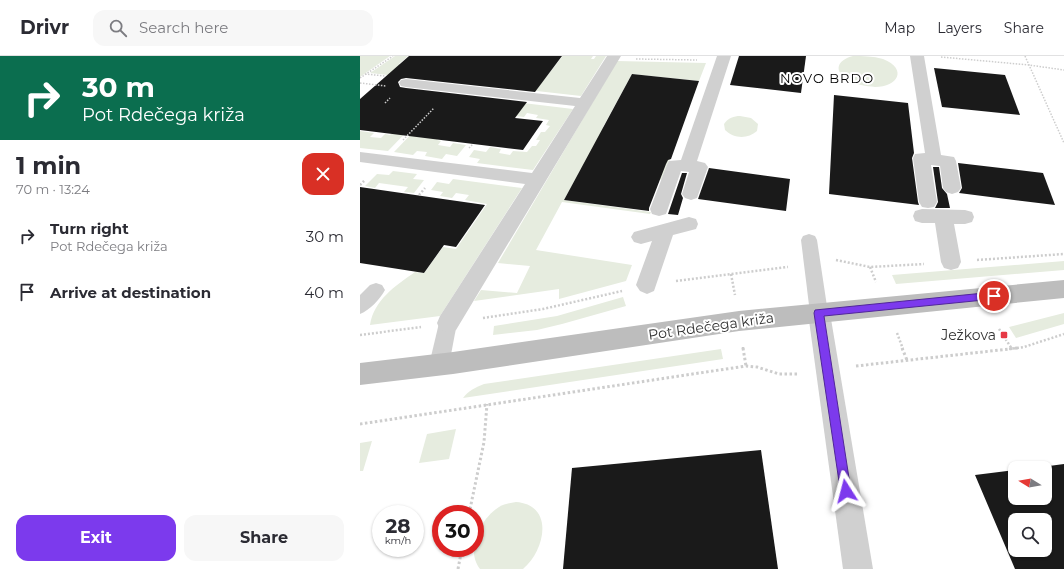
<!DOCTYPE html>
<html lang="en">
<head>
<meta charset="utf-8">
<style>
	:root { --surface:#fff; --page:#f7f7f7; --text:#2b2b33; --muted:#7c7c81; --line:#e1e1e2; --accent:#7c3aed }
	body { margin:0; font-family:Montserrat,sans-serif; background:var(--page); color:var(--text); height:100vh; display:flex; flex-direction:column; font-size:15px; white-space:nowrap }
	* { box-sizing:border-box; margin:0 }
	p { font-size:13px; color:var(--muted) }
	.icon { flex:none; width:22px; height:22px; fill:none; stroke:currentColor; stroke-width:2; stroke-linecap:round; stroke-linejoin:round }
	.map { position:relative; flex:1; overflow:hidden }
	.sheet { display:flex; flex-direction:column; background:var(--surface); width:360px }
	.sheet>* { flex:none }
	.banner { background:#0b6e4f; color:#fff; overflow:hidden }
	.needle { width:26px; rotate:281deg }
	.tools { position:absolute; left:648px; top:405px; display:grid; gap:8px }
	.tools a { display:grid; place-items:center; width:44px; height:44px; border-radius:8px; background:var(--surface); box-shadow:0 1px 3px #0004; font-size:20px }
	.speed { position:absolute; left:12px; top:449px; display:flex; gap:8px; font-size:20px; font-weight:700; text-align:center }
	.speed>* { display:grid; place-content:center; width:52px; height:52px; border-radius:50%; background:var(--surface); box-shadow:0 1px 3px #0004; line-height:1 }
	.speed small { font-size:10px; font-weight:400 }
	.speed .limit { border:6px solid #d22; background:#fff; color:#111 }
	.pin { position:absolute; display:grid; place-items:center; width:34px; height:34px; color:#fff; margin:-17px; border:2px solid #fff; border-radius:50%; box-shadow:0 1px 4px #0007 }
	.me { position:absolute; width:44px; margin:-22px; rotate:351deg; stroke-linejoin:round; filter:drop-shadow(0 0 3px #0008) }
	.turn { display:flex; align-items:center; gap:14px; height:84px; padding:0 16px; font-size:18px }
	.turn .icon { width:52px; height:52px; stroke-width:2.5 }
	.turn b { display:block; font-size:28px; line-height:34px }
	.round { display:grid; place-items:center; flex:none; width:42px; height:42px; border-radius:12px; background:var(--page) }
	.head { display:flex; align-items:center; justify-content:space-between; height:68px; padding:0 16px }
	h1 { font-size:24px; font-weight:700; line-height:30px }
	.primary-button { display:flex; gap:8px; margin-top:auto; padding:8px 16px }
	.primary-button a { flex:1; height:46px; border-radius:12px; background:var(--accent); color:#fff; font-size:16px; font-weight:700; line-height:46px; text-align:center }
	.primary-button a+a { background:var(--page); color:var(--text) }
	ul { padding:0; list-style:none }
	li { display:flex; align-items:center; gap:12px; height:56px; padding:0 16px }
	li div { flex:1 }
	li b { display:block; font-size:15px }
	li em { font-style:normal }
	header { display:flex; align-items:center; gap:24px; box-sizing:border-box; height:56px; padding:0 20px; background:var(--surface); border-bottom:1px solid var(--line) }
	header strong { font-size:19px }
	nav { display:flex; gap:22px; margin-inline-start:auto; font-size:14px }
	.search { width:280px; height:36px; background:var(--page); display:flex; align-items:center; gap:10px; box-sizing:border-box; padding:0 14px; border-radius:12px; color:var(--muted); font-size:15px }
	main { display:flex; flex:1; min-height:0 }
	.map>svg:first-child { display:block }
	.green { fill:#e6ecdf }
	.building { fill:#1a1a1a; fill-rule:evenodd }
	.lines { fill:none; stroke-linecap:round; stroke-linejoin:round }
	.path-far2 { stroke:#cdcdcd; stroke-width:1.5; stroke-dasharray:1.5 1.5; stroke-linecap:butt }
	.path-far1 { stroke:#cdcdcd; stroke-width:2.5; stroke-dasharray:2 2; stroke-linecap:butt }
	.path { stroke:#cdcdcd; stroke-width:3; stroke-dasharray:2.5 2.5; stroke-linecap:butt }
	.service { fill:#d0d0d0; fill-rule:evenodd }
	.pedestrian { fill:#d0d0d0; fill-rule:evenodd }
	.minor { fill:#d0d0d0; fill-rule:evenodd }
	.secondary { fill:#bdbdbd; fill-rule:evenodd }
	.route { fill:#7c3aed; stroke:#51269a }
	.poi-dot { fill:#e63946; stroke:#fff; stroke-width:1.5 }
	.labels { text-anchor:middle; stroke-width:4; stroke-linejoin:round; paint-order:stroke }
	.far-neighbourhood-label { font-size:13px; letter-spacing:1px; fill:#000; stroke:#fff }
	.street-label { font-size:14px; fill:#333; stroke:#fff }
	.poi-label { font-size:14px; fill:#333; stroke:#fff; text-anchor:end }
</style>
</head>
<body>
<header>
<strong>Drivr</strong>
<div class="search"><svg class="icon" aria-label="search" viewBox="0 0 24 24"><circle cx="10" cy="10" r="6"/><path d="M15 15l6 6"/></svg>Search here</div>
<nav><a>Map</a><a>Layers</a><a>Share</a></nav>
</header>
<main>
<section class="sheet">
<div class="banner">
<div class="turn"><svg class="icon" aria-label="right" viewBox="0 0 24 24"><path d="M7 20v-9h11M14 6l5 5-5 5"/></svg><div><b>30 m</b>Pot Rdečega križa</div></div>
</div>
<div class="head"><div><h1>1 min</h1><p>70 m · 13:24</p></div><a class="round" style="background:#d93025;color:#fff"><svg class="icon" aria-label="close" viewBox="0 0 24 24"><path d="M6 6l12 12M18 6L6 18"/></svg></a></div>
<ul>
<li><svg class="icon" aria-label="right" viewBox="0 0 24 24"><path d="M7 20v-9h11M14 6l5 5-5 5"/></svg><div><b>Turn right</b><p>Pot Rdečega križa</p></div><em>30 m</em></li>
<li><svg class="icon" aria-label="arrive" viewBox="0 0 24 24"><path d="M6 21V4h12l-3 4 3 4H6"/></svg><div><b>Arrive at destination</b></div><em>40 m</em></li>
</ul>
<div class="primary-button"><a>Exit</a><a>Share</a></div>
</section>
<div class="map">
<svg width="704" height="513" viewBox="0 0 704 513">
	<rect width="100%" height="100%" fill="#fff"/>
	<g class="green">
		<path d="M 0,0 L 30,0 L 0,21 Z"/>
		<path d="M 35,0 L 48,0 L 39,8 L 55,10 L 63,23 L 10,17 Z"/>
		<path d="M 201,0 L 233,0 L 231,3 L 234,3 L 236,0 L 246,0 L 221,40 L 142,31 L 172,22 L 184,24 L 202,1 Z"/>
		<path d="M 493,0 C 503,0 513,0 523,3 C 548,13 538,31 515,31 C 506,30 496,29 488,24 C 473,15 477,4 493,0 Z"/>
		<path d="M 257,5 L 346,7 L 339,25 L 272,18 L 243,71 L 319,80 L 302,124 L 221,113 L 204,144 L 291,156 L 290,158 L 202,146 L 176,194 L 272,209 L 266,225 L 199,243 L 199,233 L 114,245 L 121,234 L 157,237 L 170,210 L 138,207 Z"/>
		<path d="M 83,38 L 28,95 L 0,92 L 0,75 L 14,77 L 10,81 L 21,82 L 25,78 L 30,79 L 60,49 Z"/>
		<path d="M 88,39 L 106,41 L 104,44 L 113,45 L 116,42 L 153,46 L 151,49 L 160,50 L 163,47 L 213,53 L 173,114 L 117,107 L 120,103 L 109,101 L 114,94 L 126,96 L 130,91 L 141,93 L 139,97 L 150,99 L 153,95 L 167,96 L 172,90 L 176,90 L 180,84 L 176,84 L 181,76 L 185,76 L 190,70 L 186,69 L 189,64 L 176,62 L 178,59 L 167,57 L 164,61 L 120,56 L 122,52 L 111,51 L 107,55 L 104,54 L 77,84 L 81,85 L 78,89 L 90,91 L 93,87 L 106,89 L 97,100 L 86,98 L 82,103 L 65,100 L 67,96 L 57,95 L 53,99 L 34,96 L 57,72 L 68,73 L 79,61 L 69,59 Z"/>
		<path d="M 380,60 L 391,62 L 398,68 L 397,75 C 388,83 374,83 365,74 L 364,68 C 368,62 374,60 380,60 Z"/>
		<path d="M 33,115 L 57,118 L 53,123 L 64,124 L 54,137 L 44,136 L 48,131 L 19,127 L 15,132 L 5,130 L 17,118 L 29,119 Z"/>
		<path d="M 93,123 L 162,132 L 80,260 L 10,269 C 14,244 35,230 55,216 L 64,217 L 83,191 L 96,193 L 127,148 L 105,144 L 109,139 L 96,137 L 92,142 L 80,140 L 83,136 L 71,134 L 77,126 L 89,128 Z"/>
		<path d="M 704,205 L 704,214 L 536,228 L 532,219 Z"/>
		<path d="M 263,241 L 266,250 L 202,268 L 177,274 L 133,279 L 134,270 L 197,260 Z"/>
		<path d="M 704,257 L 704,268 L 656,282 L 649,271 Z"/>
		<path d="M 361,293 L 363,303 L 103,342 C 108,335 116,331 124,328 Z"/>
		<path d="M 96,373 L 89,403 L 59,407 L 67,378 Z"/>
		<path d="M 12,385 L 3,415 L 0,415 L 0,387 Z"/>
		<path d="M 156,446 C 195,449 185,495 163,513 L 120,513 C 105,494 120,463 139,451 C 144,448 150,447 156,446 Z"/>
	</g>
	<g class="building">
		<path d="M 49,0 L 202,0 L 175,36 L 46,22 L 41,23 L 38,26 L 40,31 L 46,32 L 167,46 L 155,62 L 183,65 L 163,94 L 0,74 L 0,43 Z"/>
		<path d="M 379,0 L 446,0 L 441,37 L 370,29 Z"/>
		<path d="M 574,12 L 645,19 L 660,59 L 582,51 Z"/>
		<path d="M 272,18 L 339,25 L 311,103 L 308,104 L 306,108 L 289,152 L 289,155 L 204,144 Z"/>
		<path d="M 474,39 L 548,47 L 554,97 L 552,102 L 558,146 L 559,149 L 469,138 Z"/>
		<path d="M 598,107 L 683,117 L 695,149 L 599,137 L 602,132 Z"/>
		<path d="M 573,111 L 579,111 L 582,132 L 587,138 L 590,152 L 575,152 L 578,146 Z"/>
		<path d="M 349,112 L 430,123 L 426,155 L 338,143 Z"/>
		<path d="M 322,117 L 327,117 L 321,138 L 323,142 L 318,159 L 308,158 Z"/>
		<path d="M 0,131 L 76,142 L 125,149 L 96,191 L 84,189 L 64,217 L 0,207 Z"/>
		<path d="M 401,394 L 418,513 L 203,513 L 212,412 Z"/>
		<path d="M 704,408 L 704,513 L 655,513 L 615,419 L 655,414 L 655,442 L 685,442 L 685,412 L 674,412 ZM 655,464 L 685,464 L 685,494 L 655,494 Z"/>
	</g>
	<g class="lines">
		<g class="path-far2">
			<path d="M 665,0 L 704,87"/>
			<path d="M 581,1 L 669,9 L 704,14"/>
			<path d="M 276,3 L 337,4"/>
			<path d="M 5,18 L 25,20"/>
			<path d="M 0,22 L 33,0"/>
			<path d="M 0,27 L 26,30"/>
			<path d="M 25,47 L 30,42"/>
			<path d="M 43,84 L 74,52"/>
			<path d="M 109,92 L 113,88"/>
			<path d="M 3,126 L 5,124"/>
		</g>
		<g class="path-far1">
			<path d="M 0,129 L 4,125"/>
			<path d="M 59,139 L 65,132"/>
			<path d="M 476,204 L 510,211 L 564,208"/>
			<path d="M 617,204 L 704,198"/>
			<path d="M 510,211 L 516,226"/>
			<path d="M 371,218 L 375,239"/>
			<path d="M 316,225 L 428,211"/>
			<path d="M 123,262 L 183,253 L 262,235"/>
			<path d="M 639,273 L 652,293"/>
			<path d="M 537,277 L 543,293"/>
			<path d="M 0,279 L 61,271"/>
			<path d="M 383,291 L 383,293"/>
			<path d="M 649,293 L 664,291 L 704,278"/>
		</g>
		<g class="path">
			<path d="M 383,292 L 386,310"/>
			<path d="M 542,292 L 547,304"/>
			<path d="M 651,292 L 652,293"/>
			<path d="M 496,310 L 658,292"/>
			<path d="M 0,368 L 386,310 L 397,311 L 419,318 L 439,318"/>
			<path d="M 109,458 L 124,386 L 127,348"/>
			<path d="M 98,513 L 102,492"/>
		</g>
		<g class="service">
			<path d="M 449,178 L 455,180 L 457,184 L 468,257 L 465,262 L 459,265 L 453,262 L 450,257 L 441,184 L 443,180 Z"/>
			<path d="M 16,227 L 22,229 L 25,234 C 20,243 10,254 0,258 L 0,239 L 10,229 Z"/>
			<path d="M 88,259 L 94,261 L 97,267 L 89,309 L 86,315 L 79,318 L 72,315 L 69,309 L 79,267 L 82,261 Z"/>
		</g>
		<g class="pedestrian">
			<path d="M 247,0 L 261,0 L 96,274 L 88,277 L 80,274 L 77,267 L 80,260 L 165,128 L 0,106 L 0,96 L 172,117 L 215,50 L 46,31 L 41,30 L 39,27 L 41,24 L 46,23 L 220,42 Z"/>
			<path d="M 357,0 L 371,0 L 337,105 L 345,107 L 348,111 L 337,142 L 331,144 L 325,142 L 322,138 L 329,116 L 321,115 L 306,158 L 299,160 L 292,158 L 290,153 L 307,109 L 309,105 L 321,104 Z"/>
			<path d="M 550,0 L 564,0 L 581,99 L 594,101 L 596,105 L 601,132 L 598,136 L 592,138 L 586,136 L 583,132 L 580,110 L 571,109 L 577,146 L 574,151 L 568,152 L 562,151 L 559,146 L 553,102 L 555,98 L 565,97 Z"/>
			<path d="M 562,153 L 605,154 L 612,156 L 614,161 L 612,166 L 605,168 L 594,168 L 601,206 L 598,212 L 591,214 L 584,212 L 581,206 L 575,167 L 562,167 L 555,165 L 553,160 L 555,155 Z"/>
			<path d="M 329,161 L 336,163 L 338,168 L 336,173 L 313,179 L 294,235 L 287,238 L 280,235 L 276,229 L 292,185 L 281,188 L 274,186 L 271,181 L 274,176 Z"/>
		</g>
		<path class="minor" d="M 459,248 L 467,250 L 470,257 L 513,513 L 483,513 L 448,257 L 451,250 Z"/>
		<path class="secondary" d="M 704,224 L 704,242 L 379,275 L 93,318 L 0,329 L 0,307 L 93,296 L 379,255 Z"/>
	</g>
	<path class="route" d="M 634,236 L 638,240 L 634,243 L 464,260 L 491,435 L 490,439 L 486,441 L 481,439 L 454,257 L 455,254 Z"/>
	<rect class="poi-dot" x="640" y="275" width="8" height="8" rx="2"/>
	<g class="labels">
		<g class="far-neighbourhood-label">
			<text x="467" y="27">NOVO BRDO</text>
		</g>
		<g class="street-label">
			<text transform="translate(351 270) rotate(-8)" y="5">Pot Rdečega križa</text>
		</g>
		<g class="poi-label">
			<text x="636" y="284">Ježkova</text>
		</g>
	</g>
</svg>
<div class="tools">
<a><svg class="needle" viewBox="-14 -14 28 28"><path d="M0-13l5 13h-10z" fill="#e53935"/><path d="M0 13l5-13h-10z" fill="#7c7c81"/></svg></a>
<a><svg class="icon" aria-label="search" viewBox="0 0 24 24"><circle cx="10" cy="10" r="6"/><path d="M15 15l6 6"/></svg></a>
</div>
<div class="speed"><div>28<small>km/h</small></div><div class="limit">30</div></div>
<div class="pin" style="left:634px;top:240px;background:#d93025"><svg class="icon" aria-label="arrive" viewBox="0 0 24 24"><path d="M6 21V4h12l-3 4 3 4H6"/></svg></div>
<svg class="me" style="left:486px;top:435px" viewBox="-20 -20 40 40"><path d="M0-17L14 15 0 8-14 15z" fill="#7c3aed" stroke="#fff" stroke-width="4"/></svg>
</div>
</main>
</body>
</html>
